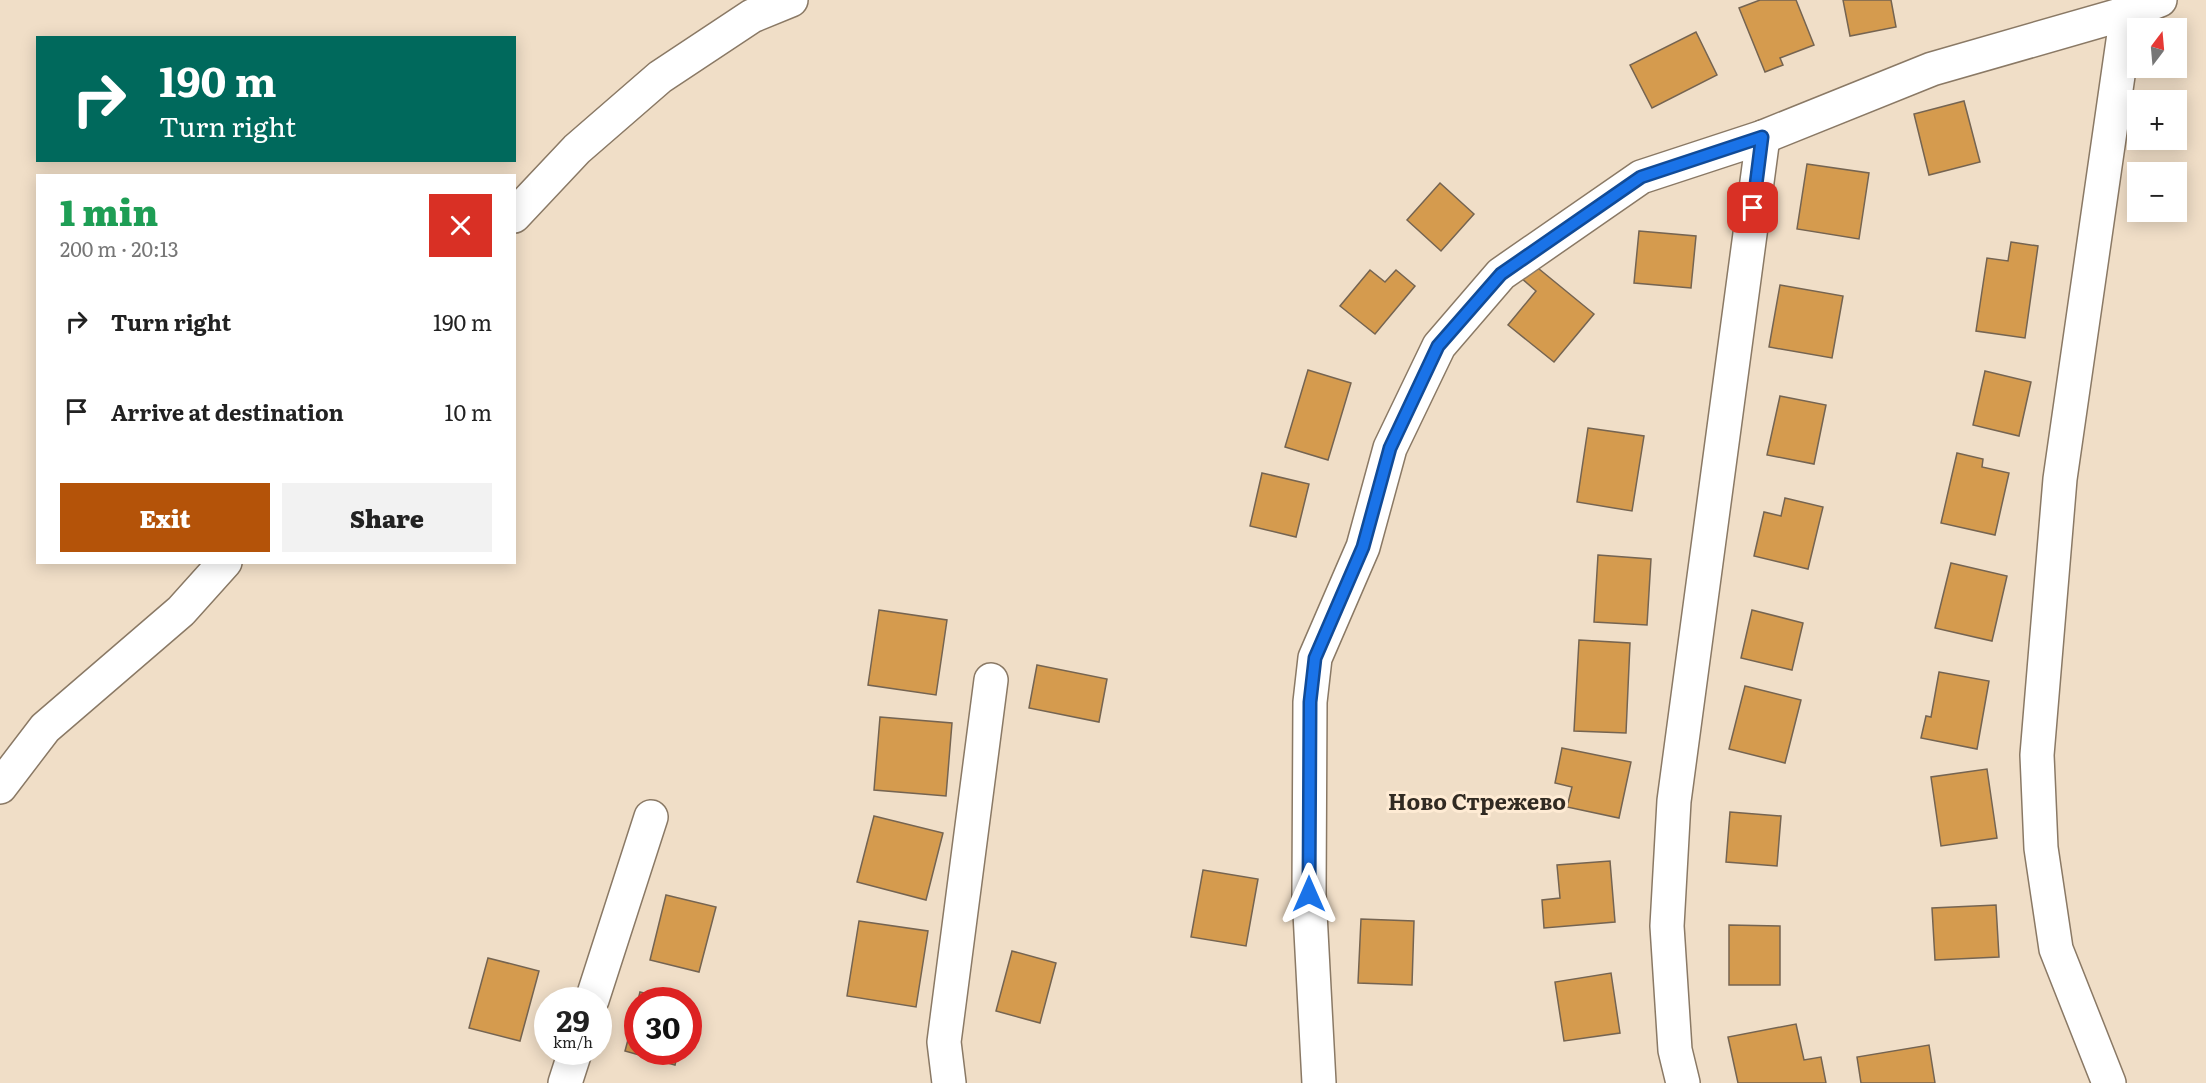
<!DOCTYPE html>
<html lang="en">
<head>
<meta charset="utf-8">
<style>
	:root { --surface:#fff; --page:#f2f2f2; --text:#222; --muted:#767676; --accent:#b45309 }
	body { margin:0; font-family:Literata,serif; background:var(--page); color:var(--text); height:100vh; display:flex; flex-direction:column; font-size:22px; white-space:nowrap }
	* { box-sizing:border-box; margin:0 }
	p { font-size:20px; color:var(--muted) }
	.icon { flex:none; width:33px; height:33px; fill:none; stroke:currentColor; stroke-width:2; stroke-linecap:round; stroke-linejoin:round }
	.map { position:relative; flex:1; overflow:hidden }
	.drawer { position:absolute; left:36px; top:174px; width:480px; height:390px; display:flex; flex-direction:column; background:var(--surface); border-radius:0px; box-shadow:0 3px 15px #0003 }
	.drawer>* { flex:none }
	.top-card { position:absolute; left:36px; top:36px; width:480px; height:126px; border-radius:0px; box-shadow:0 3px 15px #0003; background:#00695c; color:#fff; overflow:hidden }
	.needle { width:39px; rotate:16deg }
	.controls { position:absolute; left:2127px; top:18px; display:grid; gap:12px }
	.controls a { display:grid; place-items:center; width:60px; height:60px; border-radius:0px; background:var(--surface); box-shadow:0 3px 15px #0003; font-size:30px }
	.speed { position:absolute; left:534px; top:987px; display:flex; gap:12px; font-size:30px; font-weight:700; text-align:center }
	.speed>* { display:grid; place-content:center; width:78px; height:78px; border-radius:50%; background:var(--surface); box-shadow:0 3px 15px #0003; line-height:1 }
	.speed small { font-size:15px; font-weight:400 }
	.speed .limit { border:9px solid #d22; background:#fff; color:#111 }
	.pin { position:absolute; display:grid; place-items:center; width:51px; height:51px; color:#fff; margin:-26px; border-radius:12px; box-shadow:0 3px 9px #0006 }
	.me { position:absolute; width:66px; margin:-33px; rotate:0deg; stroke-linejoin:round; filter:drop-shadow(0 0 4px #0008) }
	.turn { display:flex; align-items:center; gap:21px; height:126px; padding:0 24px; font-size:27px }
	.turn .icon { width:78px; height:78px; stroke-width:2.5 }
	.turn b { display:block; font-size:42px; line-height:51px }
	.round { display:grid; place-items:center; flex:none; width:63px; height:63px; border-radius:0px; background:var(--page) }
	.overview { display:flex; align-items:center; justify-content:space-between; height:102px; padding:0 24px }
	h1 { font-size:36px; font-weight:800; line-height:45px; color:#1e9e55 }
	.action { display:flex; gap:12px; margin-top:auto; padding:12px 24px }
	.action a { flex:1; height:69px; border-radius:0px; background:var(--accent); color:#fff; font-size:24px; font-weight:800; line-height:69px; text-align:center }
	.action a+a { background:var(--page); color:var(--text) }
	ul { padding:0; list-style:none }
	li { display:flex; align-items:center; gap:18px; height:90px; padding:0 24px }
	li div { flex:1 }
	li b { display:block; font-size:22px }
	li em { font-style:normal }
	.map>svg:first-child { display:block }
	.building { fill:#d59b4e; stroke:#756451; stroke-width:1.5 }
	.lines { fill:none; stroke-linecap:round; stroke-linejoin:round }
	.minor-casing { stroke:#8a7965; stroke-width:36 }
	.minor { stroke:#fff; stroke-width:33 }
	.route-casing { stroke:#114b97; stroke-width:15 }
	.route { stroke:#1a73e8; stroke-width:10 }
	.labels { text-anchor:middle; stroke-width:6; stroke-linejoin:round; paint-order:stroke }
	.district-label { font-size:22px; font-weight:bold; fill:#312a22; stroke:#feebd4 }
</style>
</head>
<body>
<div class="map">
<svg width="2206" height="1083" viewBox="0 0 2206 1083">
	<rect width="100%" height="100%" fill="#f0dec7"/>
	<g class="building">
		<path d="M 1760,0 L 1796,0 L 1814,45 L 1780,58 L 1783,65 L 1765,72 L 1739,8 Z"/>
		<path d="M 1843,0 L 1891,0 L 1896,27 L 1850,36 Z"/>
		<path d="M 1696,32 L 1717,75 L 1652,108 L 1630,65 Z"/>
		<path d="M 1964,101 L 1980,162 L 1929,175 L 1914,114 Z"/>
		<path d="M 1807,164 L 1869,173 L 1859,239 L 1797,229 Z"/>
		<path d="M 1440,183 L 1474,214 L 1441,251 L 1407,220 Z"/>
		<path d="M 1639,231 L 1696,236 L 1691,288 L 1634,283 Z"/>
		<path d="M 2011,242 L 2038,246 L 2025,338 L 1976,331 L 1987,258 L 2008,261 Z"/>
		<path d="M 1533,264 L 1594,314 L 1554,362 L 1508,325 L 1536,291 L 1521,278 Z"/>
		<path d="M 1370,270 L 1385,282 L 1396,270 L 1415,286 L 1375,334 L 1340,306 Z"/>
		<path d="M 1780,285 L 1843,296 L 1832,358 L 1769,347 Z"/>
		<path d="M 1308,370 L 1351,383 L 1328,460 L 1285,447 Z"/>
		<path d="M 1985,371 L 2031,382 L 2019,436 L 1973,425 Z"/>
		<path d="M 1780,396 L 1826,405 L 1814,464 L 1767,455 Z"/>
		<path d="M 1588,428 L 1644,436 L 1632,511 L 1577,502 Z"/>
		<path d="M 1957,453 L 1983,459 L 1982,467 L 2009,473 L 1995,535 L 1941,523 Z"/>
		<path d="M 1262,473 L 1309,484 L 1296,537 L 1250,526 Z"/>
		<path d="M 1785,498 L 1823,507 L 1808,569 L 1754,556 L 1764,512 L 1781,516 Z"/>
		<path d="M 1598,555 L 1651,559 L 1647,625 L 1594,622 Z"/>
		<path d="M 1951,563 L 2007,576 L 1992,641 L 1935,628 Z"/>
		<path d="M 879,610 L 947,620 L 936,695 L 868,685 Z"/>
		<path d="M 1752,610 L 1803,623 L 1792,670 L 1741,658 Z"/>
		<path d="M 1579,640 L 1630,643 L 1626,733 L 1574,731 Z"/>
		<path d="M 1037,665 L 1107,679 L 1099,722 L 1029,708 Z"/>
		<path d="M 1939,672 L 1989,681 L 1977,749 L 1921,738 L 1926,716 L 1931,717 Z"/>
		<path d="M 1745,686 L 1801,700 L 1785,763 L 1729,749 Z"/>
		<path d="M 880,717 L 952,723 L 946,796 L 874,790 Z"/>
		<path d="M 1562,748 L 1631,762 L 1619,818 L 1567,807 L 1572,787 L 1555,783 Z"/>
		<path d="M 1987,769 L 1997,838 L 1941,846 L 1931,777 Z"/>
		<path d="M 1730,812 L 1781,816 L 1777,866 L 1726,862 Z"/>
		<path d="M 874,816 L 943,833 L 926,900 L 857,882 Z"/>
		<path d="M 1610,861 L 1615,922 L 1544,928 L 1542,900 L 1560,898 L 1557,865 Z"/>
		<path d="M 1203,870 L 1258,879 L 1246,946 L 1191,937 Z"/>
		<path d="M 666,895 L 716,907 L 699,972 L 650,960 Z"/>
		<path d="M 1996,905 L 1999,957 L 1935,960 L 1932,908 Z"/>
		<path d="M 1361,919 L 1414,921 L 1412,985 L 1358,983 Z"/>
		<path d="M 859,921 L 928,931 L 916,1007 L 847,996 Z"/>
		<path d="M 1729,925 L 1780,926 L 1780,985 L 1729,985 Z"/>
		<path d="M 1012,951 L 1056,963 L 1040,1023 L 996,1011 Z"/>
		<path d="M 488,958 L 539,971 L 520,1041 L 469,1028 Z"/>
		<path d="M 1611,973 L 1620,1033 L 1564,1041 L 1555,982 Z"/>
		<path d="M 640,992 L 672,1000 L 638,1000 Z"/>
		<path d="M 638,1002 L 638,1052 L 678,1052 L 675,1065 L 625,1051 Z"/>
		<path d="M 1796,1024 L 1804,1060 L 1821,1057 L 1826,1083 L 1738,1083 L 1728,1037 Z"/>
		<path d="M 1929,1045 L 1935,1083 L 1861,1083 L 1857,1057 Z"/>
	</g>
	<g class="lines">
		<defs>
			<g id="minor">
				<path d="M 514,216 L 577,149 L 660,77 L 752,16 L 791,0"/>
				<path d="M 0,787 L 45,728 L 181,611 L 225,562"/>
				<path d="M 592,1000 L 651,817"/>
				<path d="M 565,1083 L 575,1052"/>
				<path d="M 949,1083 L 944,1042 L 991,680"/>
				<path d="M 1319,1083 L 1309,894 L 1310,702 L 1315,658 L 1363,547 L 1390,448 L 1439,346 L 1501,274 L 1641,177 L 1763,137 L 1932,69 L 2127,13 L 2160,0"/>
				<path d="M 1683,1083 L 1675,1050 L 1667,926 L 1674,801 L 1763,137"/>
				<path d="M 2109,1083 L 2056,949 L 2041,848 L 2037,755 L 2060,479 L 2127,13"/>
			</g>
		</defs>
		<use href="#minor" class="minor-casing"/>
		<use href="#minor" class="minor"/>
	</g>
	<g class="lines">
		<defs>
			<path id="route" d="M 1309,894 L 1310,702 L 1315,658 L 1363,547 L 1390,448 L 1438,346 L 1501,274 L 1641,177 L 1762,137 L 1753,208"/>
		</defs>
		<use href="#route" class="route-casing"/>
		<use href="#route" class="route"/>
	</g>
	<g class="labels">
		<g class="district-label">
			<text x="1477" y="810">Ново Стрежево</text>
		</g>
	</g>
</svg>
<div class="controls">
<a><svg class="needle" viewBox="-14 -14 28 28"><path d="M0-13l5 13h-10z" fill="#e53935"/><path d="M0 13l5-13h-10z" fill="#767676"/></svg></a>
<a>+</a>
<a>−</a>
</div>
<div class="speed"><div>29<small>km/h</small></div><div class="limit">30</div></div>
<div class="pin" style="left:1753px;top:208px;background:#d93025"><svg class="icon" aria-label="arrive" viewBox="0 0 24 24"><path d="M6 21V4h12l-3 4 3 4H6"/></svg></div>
<svg class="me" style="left:1309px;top:894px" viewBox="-20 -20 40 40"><path d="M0-17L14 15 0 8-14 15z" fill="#1a73e8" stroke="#fff" stroke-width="4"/></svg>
<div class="top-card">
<div class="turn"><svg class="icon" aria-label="right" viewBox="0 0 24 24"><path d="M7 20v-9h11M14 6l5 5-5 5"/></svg><div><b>190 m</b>Turn right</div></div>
</div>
<section class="drawer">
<div class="overview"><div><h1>1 min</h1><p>200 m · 20:13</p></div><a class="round" style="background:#d93025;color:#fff"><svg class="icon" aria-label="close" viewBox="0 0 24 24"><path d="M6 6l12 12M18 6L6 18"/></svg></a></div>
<ul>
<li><svg class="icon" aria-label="right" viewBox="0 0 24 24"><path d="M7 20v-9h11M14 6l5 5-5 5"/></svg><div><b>Turn right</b></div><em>190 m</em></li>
<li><svg class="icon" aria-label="arrive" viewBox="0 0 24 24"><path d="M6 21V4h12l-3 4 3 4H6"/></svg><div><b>Arrive at destination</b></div><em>10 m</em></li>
</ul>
<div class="action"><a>Exit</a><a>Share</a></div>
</section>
</div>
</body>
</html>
